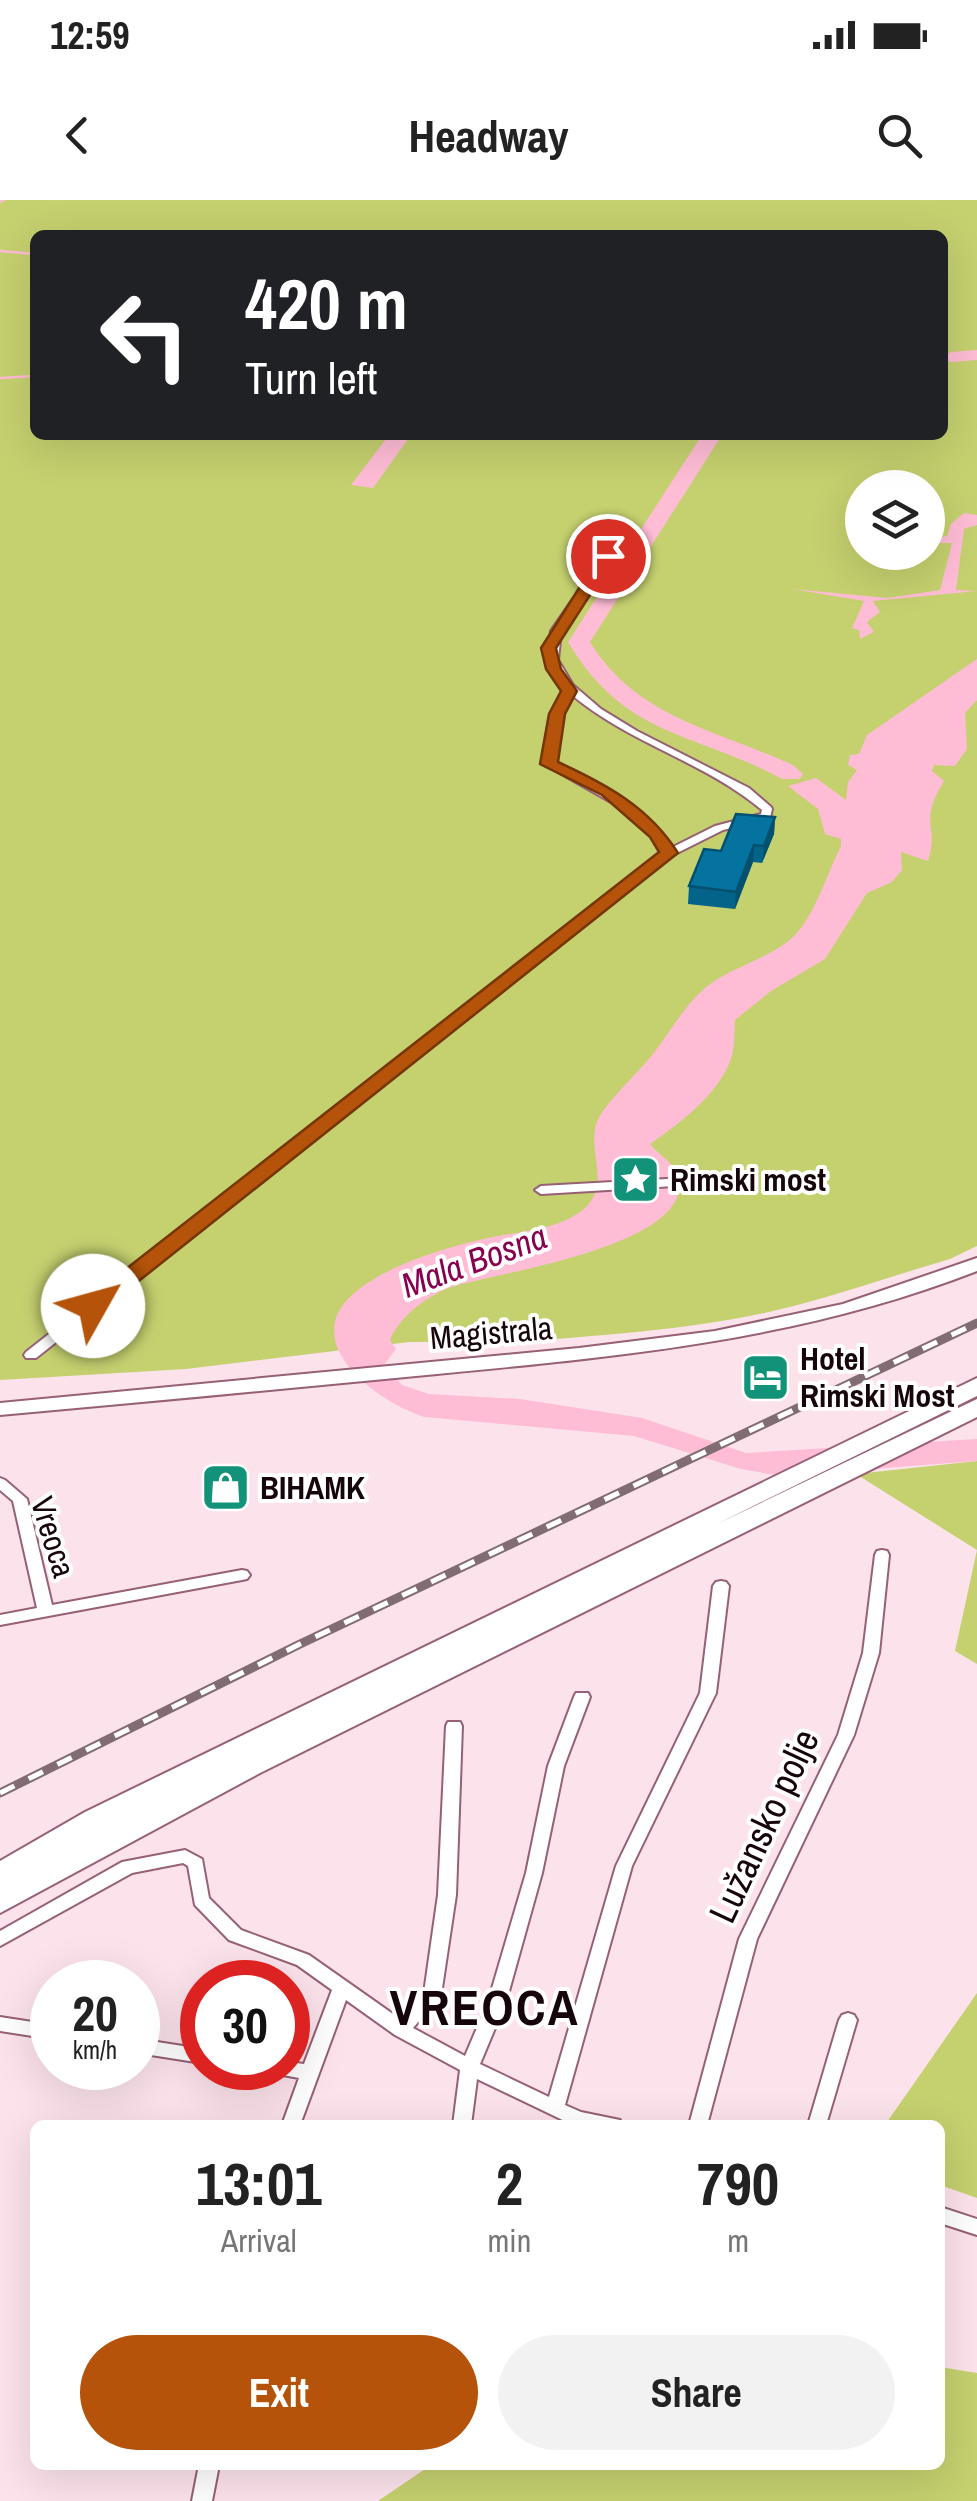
<!DOCTYPE html>
<html lang="en">
<head>
<meta charset="utf-8">
<style>
	:root { --surface:#fff; --page:#f2f2f2; --text:#222; --muted:#767676; --accent:#b45309 }
	body { margin:0; font-family:"Archivo Narrow",sans-serif; background:var(--page); color:var(--text); height:100vh; display:flex; flex-direction:column; font-size:38px; white-space:nowrap }
	* { box-sizing:border-box; margin:0 }
	p { font-size:32px; color:var(--muted) }
	.icon { flex:none; width:55px; height:55px; fill:none; stroke:currentColor; stroke-width:2; stroke-linecap:round; stroke-linejoin:round }
	.map { position:relative; flex:1; overflow:hidden }
	.drawer { position:absolute; left:30px; top:1920px; width:915px; height:350px; display:flex; flex-direction:column; background:var(--surface); border-radius:15px; box-shadow:0 10px 40px #0002 }
	.drawer>* { flex:none }
	.banner { position:absolute; left:30px; top:30px; width:918px; height:210px; border-radius:15px; box-shadow:0 10px 40px #0002; background:#202124; color:#fff; overflow:hidden }
	.buttons { position:absolute; left:845px; top:270px; display:grid; gap:20px }
	.buttons a { display:grid; place-items:center; width:100px; height:100px; border-radius:50%; background:var(--surface); box-shadow:0 10px 40px #0002; font-size:50px }
	.speed { position:absolute; left:30px; top:1760px; display:flex; gap:20px; font-size:50px; font-weight:700; text-align:center }
	.speed>* { display:grid; place-content:center; width:130px; height:130px; border-radius:50%; background:var(--surface); box-shadow:0 10px 40px #0002; line-height:1 }
	.speed small { font-size:25px; font-weight:400 }
	.speed .limit { border:15px solid #d22; background:#fff; color:#111 }
	.pin { position:absolute; display:grid; place-items:center; width:85px; height:85px; color:#fff; margin:-42px; border:5px solid #fff; border-radius:50%; box-shadow:0 2px 10px #0007 }
	.me { position:absolute; width:110px; margin:-55px; rotate:52deg; stroke-linejoin:round; filter:drop-shadow(0 0 8px #0008) }
	.turn { display:flex; align-items:center; gap:35px; height:210px; padding:0 50px; font-size:45px }
	.turn .icon { width:130px; height:130px; stroke-width:2.5 }
	.turn b { display:block; font-size:70px; line-height:85px }
	.eta { display:flex; justify-content:space-evenly; align-items:center; height:170px; text-align:center }
	.eta b { font-size:60px; font-weight:700; line-height:70px }
	.cta { display:flex; gap:20px; margin-top:auto; padding:20px 50px }
	.cta a { flex:1; height:115px; border-radius:60px; background:var(--accent); color:#fff; font-size:40px; font-weight:700; line-height:115px; text-align:center }
	.cta a+a { background:var(--page); color:var(--text) }
	.status { display:flex; justify-content:space-between; align-items:center; height:70px; padding:0 50px; background:var(--surface); direction:ltr }
	.status svg { height:28px; fill:currentColor }
	header { display:flex; justify-content:space-between; align-items:center; height:130px; padding:0 50px; background:var(--surface); font-size:45px; font-weight:700 }
	.map>svg:first-child { display:block }
	.green { fill:#c5d06f; fill-rule:evenodd }
	.water { fill:#febcd5 }
	.lines { fill:none; stroke-linecap:round; stroke-linejoin:round }
	.stream { stroke:#febcd5; stroke-width:2.5 }
	.river { fill:#febcd5; fill-rule:evenodd }
	.street-casing { stroke:#966075; stroke-width:4 }
	.secondary-casing { stroke:#966075; stroke-width:4 }
	.highway-casing { stroke:#966075; stroke-width:4 }
	.street { fill:#fff; fill-rule:evenodd }
	.secondary { fill:#fff; fill-rule:evenodd }
	.highway { fill:#fff; fill-rule:evenodd }
	.rail-casing { stroke:#826c74; stroke-width:9 }
	.rail { stroke:#fff; stroke-width:5; stroke-dasharray:16; stroke-linecap:butt }
	.wall { fill:#046389 }
	.shaded-wall { fill:#04506f }
	.building { fill:#05739f; stroke:#04506f; stroke-width:2.5 }
	.route { fill:#b45309; stroke:#753606; stroke-width:2.5 }
	.labels { text-anchor:middle; stroke-width:8; stroke-linejoin:round; paint-order:stroke }
	.poi-label { font-size:32px; font-weight:bold; fill:#17050c; stroke:#fff; text-anchor:start }
	.street-label { font-size:32px; fill:#17050c; stroke:#fff }
	.water-label { font-size:35px; font-style:italic; fill:#87014f; stroke:#fff }
	.near-street-label { font-size:38px; fill:#17050c; stroke:#fff }
	.near-district-label { font-size:50px; font-weight:bold; letter-spacing:2.5px; fill:#17050c; stroke:#fff }
</style>
</head>
<body>
<div class="status"><b>12:59</b><svg viewBox="0 0 49 12"><path d="M0 12V9h3v3zM5 12V6h3v6zM10 12V3h3v9zM15 12V0h3v12zM26 1h20v11H26zM47 4h2v5h-2z"/></svg></div>
<header><svg class="icon" aria-label="back" viewBox="0 0 24 24"><path d="M15 5l-7 7 7 7"/></svg>Headway<svg class="icon" aria-label="search" viewBox="0 0 24 24"><circle cx="10" cy="10" r="6"/><path d="M15 15l6 6"/></svg></header>
<div class="map">
<svg width="977" height="2301" viewBox="0 0 977 2301">
	<rect width="100%" height="100%" fill="#fce2eb"/>
	<g class="green">
		<path d="M 0,0 L 977,0 L 977,1046 L 950,1059 C 891,1076 833,1097 773,1111 C 663,1136 550,1136 439,1151 L 441,1142 L 409,1142 L 186,1169 L 0,1180 ZM 35,35 L 942,35 L 942,235 L 35,235 ZM 862,288 L 928,288 L 928,352 L 862,352 Z"/>
		<path d="M 977,1261 L 977,1464 L 955,1451 L 977,1350 L 856,1274 Z"/>
		<path d="M 977,1793 L 977,1998 L 940,1985 L 940,1925 L 885,1925 Z"/>
		<path d="M 940,2167 L 977,2173 L 977,2301 L 378,2301 L 431,2265 L 940,2265 Z"/>
	</g>
	<g class="water">
		<path d="M 389,235 L 411,235 L 373,288 L 351,285 Z"/>
		<path d="M 964,313 L 977,315 L 977,325 L 964,329 L 956,390 L 977,391 L 873,401 L 880,412 L 867,422 L 874,432 L 860,439 L 859,430 L 852,428 L 864,401 L 792,389 L 888,398 L 940,390 L 952,343 L 928,343 L 928,339 L 947,336 L 951,324 Z"/>
		<path d="M 977,459 L 977,500 L 965,513 L 967,549 L 955,566 L 934,565 L 932,571 L 944,581 C 917,625 940,624 928,661 L 901,652 L 902,670 L 892,682 L 867,693 L 825,759 L 771,791 L 735,820 C 734,832 735,848 731,859 C 718,895 679,924 650,944 C 657,953 672,962 676,971 C 709,1047 482,1074 446,1089 C 423,1099 400,1117 390,1140 L 396,1149 L 384,1165 L 402,1185 L 429,1194 L 520,1199 L 642,1218 L 746,1253 L 977,1239 L 977,1261 L 781,1276 L 741,1269 L 634,1236 L 425,1217 C 379,1203 298,1144 352,1095 C 384,1066 443,1048 484,1039 C 517,1031 559,1031 585,1008 C 615,980 579,943 603,911 C 618,890 638,873 653,854 C 670,832 684,806 705,788 C 732,765 780,757 801,728 C 818,705 828,672 841,646 L 841,639 L 825,634 L 818,609 L 788,586 L 816,578 L 846,600 L 848,582 L 857,570 L 848,565 L 850,555 L 859,554 L 867,535 Z"/>
	</g>
	<g class="lines">
		<g class="stream">
			<path d="M 0,2 L 4,0"/>
			<path d="M 0,51 L 35,54"/>
			<path d="M 0,178 L 35,176"/>
		</g>
		<g class="river">
			<path d="M 977,150 L 977,160 L 951,162 L 942,158 L 951,152 Z"/>
			<path d="M 702,235 L 722,235 L 590,442 C 637,518 717,530 793,565 L 803,574 L 800,579 L 782,579 C 694,531 626,539 568,442 Z"/>
		</g>
		<defs>
			<g id="street">
				<path d="M 622,328 L 629,330 L 561,431 L 558,460 L 573,485 L 601,509 L 637,531 L 749,588 L 771,607 L 772,609 L 770,618 L 723,630 L 673,655 L 36,1158 L 26,1158 L 24,1155 L 26,1152 L 663,652 L 652,636 L 625,610 L 544,564 L 552,514 L 565,489 L 549,460 L 551,431 ZM 572,495 C 629,543 705,562 762,610 L 761,614 L 715,626 L 671,648 C 638,600 602,590 554,563 L 562,514 Z"/>
				<path d="M 721,976 L 727,980 L 725,983 L 541,994 L 535,990 L 541,986 Z"/>
				<path d="M 0,1278 L 5,1280 L 27,1299 L 52,1405 L 242,1370 L 247,1371 L 250,1375 L 247,1379 L 242,1380 L 0,1425 L 0,1415 L 37,1408 L 13,1301 L 0,1290 Z"/>
				<path d="M 882,1350 L 887,1351 L 889,1355 L 879,1453 L 854,1535 L 757,1739 L 707,1925 L 689,1925 L 739,1739 L 838,1535 L 863,1453 L 875,1355 L 877,1351 Z"/>
				<path d="M 721,1381 L 726,1382 L 729,1386 L 716,1493 L 632,1666 L 565,1905 L 581,1912 L 620,1920 L 622,1925 L 573,1925 L 477,1879 L 471,1925 L 453,1925 L 460,1870 L 395,1835 L 346,1800 L 300,1925 L 282,1925 L 299,1878 L 272,1873 L 269,1868 L 288,1868 L 288,1862 L 304,1864 L 332,1790 L 297,1765 L 229,1740 L 195,1705 L 188,1666 L 183,1663 L 132,1673 L 0,1746 L 0,1731 L 122,1662 L 185,1650 L 202,1659 L 209,1698 L 241,1730 L 309,1755 L 400,1819 L 424,1793 L 438,1695 L 446,1526 L 448,1522 L 460,1522 L 462,1526 L 456,1695 L 441,1795 L 413,1828 L 465,1856 L 488,1802 L 526,1673 L 548,1566 L 574,1497 L 576,1493 L 588,1493 L 590,1497 L 564,1566 L 542,1673 L 506,1802 L 480,1864 L 549,1897 L 616,1666 L 700,1493 L 713,1386 L 716,1382 Z"/>
				<path d="M 848,1813 L 854,1815 L 857,1820 L 826,1925 L 808,1925 L 839,1820 L 842,1815 Z"/>
				<path d="M 0,1817 L 52,1825 L 52,1839 L 0,1831 Z"/>
				<path d="M 138,1839 L 202,1849 L 202,1863 L 138,1853 Z"/>
				<path d="M 940,2007 L 977,2019 L 977,2035 L 940,2023 Z"/>
				<path d="M 199,2265 L 219,2265 L 212,2301 L 192,2301 Z"/>
			</g>
			<path id="secondary" d="M 977,1058 L 977,1071 C 800,1140 624,1156 437,1174 C 291,1188 146,1202 0,1215 L 0,1203 L 579,1148 L 715,1131 L 843,1104 Z"/>
			<path id="highway" d="M 977,1178 L 977,1196 L 717,1324 L 977,1199 L 977,1217 L 260,1573 L 0,1713 L 0,1661 L 85,1612 Z"/>
		</defs>
		<use href="#street" class="street-casing"/>
		<use href="#secondary" class="secondary-casing"/>
		<use href="#highway" class="highway-casing"/>
		<use href="#street" class="street"/>
		<use href="#secondary" class="secondary"/>
		<use href="#highway" class="highway"/>
		<defs>
			<path id="rail" d="M 0,1593 L 298,1445 L 977,1123"/>
		</defs>
		<use href="#rail" class="rail-casing"/>
		<use href="#rail" class="rail"/>
	</g>
	<path class="wall" d="M 775,617 L 774,634 L 762,663 L 753,662 L 735,709 L 688,704 L 689,686 L 721,651 Z"/>
	<g class="shaded-wall">
		<path d="M 775,617 L 774,634 L 762,663 L 764,646 Z"/>
		<path d="M 754,645 L 753,662 L 735,709 L 736,692 Z"/>
	</g>
	<path class="building" d="M 736,614 L 775,617 L 764,646 L 754,645 L 736,692 L 689,686 L 704,649 L 721,651 Z"/>
	<path class="route" d="M 602,352 L 615,356 L 556,448 L 561,469 L 577,491 L 565,514 L 558,562 C 606,584 649,607 678,653 L 101,1111 L 85,1111 L 85,1101 L 659,652 L 650,637 L 602,595 L 540,564 L 549,514 L 561,491 L 546,469 L 541,448 Z"/>
	<defs>
		<symbol id="sight-square" viewBox="-11 -11 22 22"><rect x="-9" y="-9" width="18" height="18" rx="4" fill="#129279" stroke="#fff"/><path d="M0-6L1.8-2.2L6-1.7L2.9 1.2L3.7 5.4L0 3.3L-3.7 5.4L-2.9 1.2L-6-1.7L-1.8-2.2Z" fill="#fff"/></symbol>
		<symbol id="hotel-square" viewBox="-11 -11 22 22"><rect x="-9" y="-9" width="18" height="18" rx="4" fill="#129279" stroke="#fff"/><path d="M-6-4.5h1.5V1H6V5H4.5V3h-9V5H-6ZM-4 0a1.8 1.8 0 1 1 3.6 0ZM.5 0V-2.5h3Q6-2.5 6 0Z" fill="#fff"/></symbol>
		<symbol id="shop-square" viewBox="-11 -11 22 22"><rect x="-9" y="-9" width="18" height="18" rx="4" fill="#129279" stroke="#fff"/><path d="M-5-2.5h2.3a2.7 3.5 0 0 1 5.4 0H5L5.5 6h-11ZM-1.5-2.5h3a1.5 2.3 0 0 0-3 0Z" fill="#fff"/></symbol>
	</defs>
	<g fill-rule="evenodd">
		<use href="#sight-square" x="608" y="952" width="55" height="55"/>
		<use href="#hotel-square" x="738" y="1150" width="55" height="55"/>
		<use href="#shop-square" x="198" y="1260" width="55" height="55"/>
	</g>
	<g class="labels">
		<g class="poi-label">
			<text x="670" y="991">Rimski most</text>
			<text x="800" y="1170">Hotel<tspan x="800" dy="37">Rimski Most</tspan></text>
			<text x="260" y="1299">BIHAMK</text>
		</g>
		<g class="street-label">
			<text transform="translate(491 1133) rotate(-5)" y="11">Magistrala</text>
			<text transform="translate(53 1337) rotate(73)" y="11">Vreoca</text>
		</g>
		<g class="water-label">
			<text transform="translate(474 1061) rotate(-20)" y="12">Mala Bosna</text>
		</g>
		<g class="near-street-label">
			<text transform="translate(764 1626) rotate(-65)" y="13">Lužansko polje</text>
		</g>
		<g class="near-district-label">
			<text x="485" y="1825">VREOCA</text>
		</g>
	</g>
</svg>
<div class="buttons">
<a><svg class="icon" aria-label="layers" viewBox="0 0 24 24"><path d="M12 4l9 5-9 5-9-5zM3 14l9 5 9-5"/></svg></a>
</div>
<div class="speed"><div>20<small>km/h</small></div><div class="limit">30</div></div>
<div class="pin" style="left:608px;top:356px;background:#d93025"><svg class="icon" aria-label="arrive" viewBox="0 0 24 24"><path d="M6 21V4h12l-3 4 3 4H6"/></svg></div>
<svg class="me" style="left:93px;top:1106px" viewBox="-20 -20 40 40"><circle r="19" fill="#fff"/><path d="M0-13L10 11 0 6-10 11z" fill="#b45309"/></svg>
<div class="banner">
<div class="turn"><svg class="icon" aria-label="left" viewBox="0 0 24 24"><path d="M17 20v-9H6M10 6l-5 5 5 5"/></svg><div><b>420 m</b>Turn left</div></div>
</div>
<section class="drawer">
<div class="eta">
<div><b>13:01</b><p>Arrival</p></div>
<div><b>2</b><p>min</p></div>
<div><b>790</b><p>m</p></div>
</div>
<div class="cta"><a>Exit</a><a>Share</a></div>
</section>
</div>
</body>
</html>
